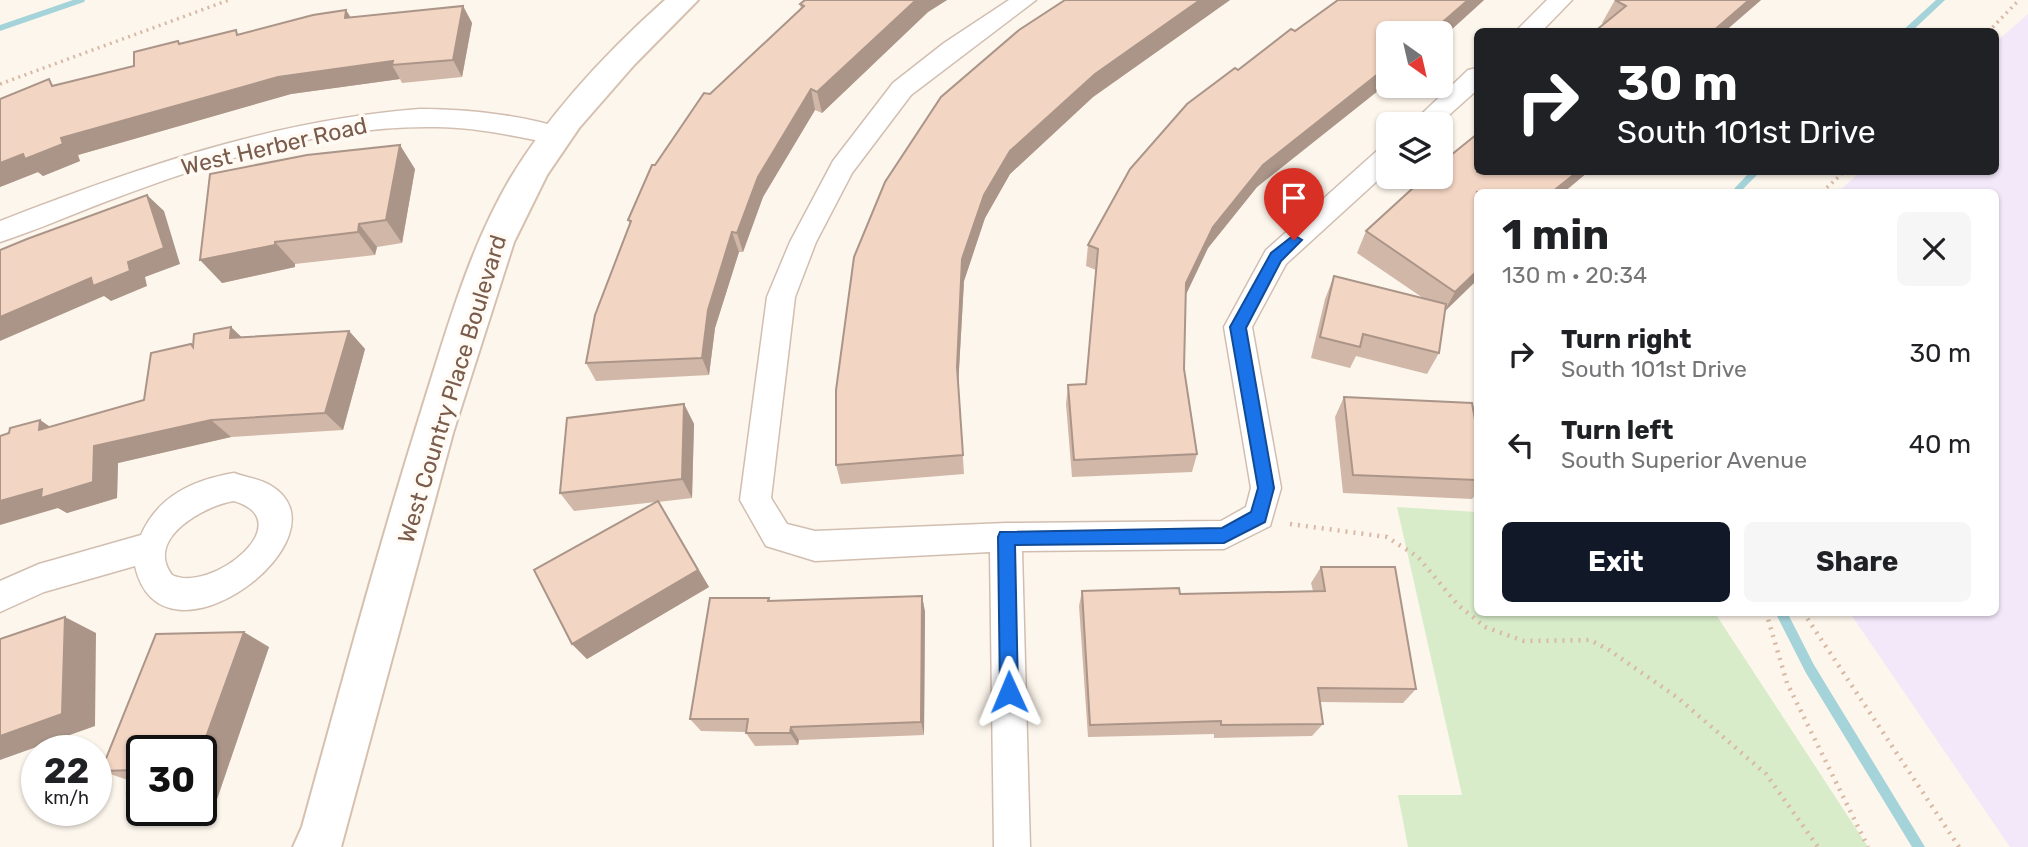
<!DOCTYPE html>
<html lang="en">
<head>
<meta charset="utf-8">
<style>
	:root { --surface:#fff; --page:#f6f6f6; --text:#202124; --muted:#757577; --accent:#111827 }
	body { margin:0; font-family:Rubik,sans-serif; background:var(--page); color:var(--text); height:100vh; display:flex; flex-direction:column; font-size:26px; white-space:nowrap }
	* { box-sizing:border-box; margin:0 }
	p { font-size:23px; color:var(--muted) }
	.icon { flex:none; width:38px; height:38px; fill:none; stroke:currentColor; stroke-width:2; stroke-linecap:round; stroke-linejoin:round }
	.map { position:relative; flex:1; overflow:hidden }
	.drawer { position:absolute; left:1474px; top:189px; width:525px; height:427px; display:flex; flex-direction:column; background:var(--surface); border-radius:10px; box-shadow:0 2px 5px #0004 }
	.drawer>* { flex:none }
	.guide { position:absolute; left:1474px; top:28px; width:525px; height:147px; border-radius:10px; box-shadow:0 2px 5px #0004; background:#202124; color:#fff; overflow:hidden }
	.needle { width:46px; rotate:146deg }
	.fabs { position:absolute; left:1376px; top:21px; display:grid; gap:14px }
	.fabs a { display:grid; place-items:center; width:77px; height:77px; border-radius:10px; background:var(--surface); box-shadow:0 2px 5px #0004; font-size:35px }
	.speed { position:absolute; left:21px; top:735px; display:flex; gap:14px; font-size:35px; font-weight:700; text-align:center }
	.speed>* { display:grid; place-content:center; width:91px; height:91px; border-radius:50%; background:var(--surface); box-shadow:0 2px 5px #0004; line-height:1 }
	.speed small { font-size:18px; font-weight:400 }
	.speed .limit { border:4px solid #111; border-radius:10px; background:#fff; color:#111 }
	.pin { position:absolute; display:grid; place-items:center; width:60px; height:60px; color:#fff; margin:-72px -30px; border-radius:50% 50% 50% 0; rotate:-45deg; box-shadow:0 0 7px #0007 }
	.pin .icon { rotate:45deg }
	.me { position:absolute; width:77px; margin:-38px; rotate:359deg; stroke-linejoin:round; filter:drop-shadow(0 0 5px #0008) }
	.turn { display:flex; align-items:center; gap:24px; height:147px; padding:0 28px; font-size:32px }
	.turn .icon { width:91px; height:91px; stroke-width:2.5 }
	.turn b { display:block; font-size:49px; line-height:60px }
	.round { display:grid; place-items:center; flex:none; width:74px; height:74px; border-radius:10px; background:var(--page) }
	.summary { display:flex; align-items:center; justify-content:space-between; height:119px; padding:0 28px }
	h1 { font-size:42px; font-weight:700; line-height:52px }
	.primary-button { display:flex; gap:14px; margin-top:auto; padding:14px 28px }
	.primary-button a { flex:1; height:80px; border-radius:10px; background:var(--accent); color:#fff; font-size:28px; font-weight:700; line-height:80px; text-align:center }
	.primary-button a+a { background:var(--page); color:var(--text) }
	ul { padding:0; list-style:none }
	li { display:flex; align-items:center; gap:21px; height:91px; padding:0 28px }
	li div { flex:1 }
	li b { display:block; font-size:26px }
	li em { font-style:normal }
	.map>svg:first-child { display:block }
	.education { fill:#f3e8fa }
	.green { fill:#d8ecc9 }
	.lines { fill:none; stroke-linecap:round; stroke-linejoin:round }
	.stream { fill:#a5d3da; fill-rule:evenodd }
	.street-casing { stroke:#d1beb0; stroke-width:3 }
	.secondary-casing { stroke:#d6c0b0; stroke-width:4 }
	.path-far1 { stroke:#d9b8a5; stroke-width:3.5; stroke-dasharray:2 4.5; stroke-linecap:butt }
	.path { stroke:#d9b8a5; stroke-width:4.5; stroke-dasharray:2 6; stroke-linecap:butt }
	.street { fill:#fff; fill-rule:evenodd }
	.secondary { fill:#fff; fill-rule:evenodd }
	.wall { fill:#d1b7a8 }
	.shaded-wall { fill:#aa9588 }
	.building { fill:#f3d5c3; stroke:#aa9588; stroke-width:2 }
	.route { fill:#1a73e8; stroke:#114b97; stroke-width:2 }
	.labels { text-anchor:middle; stroke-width:7; stroke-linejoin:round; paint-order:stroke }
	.street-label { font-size:23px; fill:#7a5c4d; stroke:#fffaf3 }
</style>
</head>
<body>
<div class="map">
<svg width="2028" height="847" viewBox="0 0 2028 847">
	<rect width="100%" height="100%" fill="#fdf6ec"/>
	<path class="education" d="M 2028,14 L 2028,847 L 2010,847 L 1850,613 L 1995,612 L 1995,192 L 1838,192 L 1860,172 L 1995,172 L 1995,43 Z"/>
	<path class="green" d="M 1397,507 L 1477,512 L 1477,612 L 1715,613 L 1868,847 L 1408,847 L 1398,795 L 1462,795 Z"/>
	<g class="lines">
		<g class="stream">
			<path d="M 73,0 L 85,0 L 84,2 L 0,31 L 0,25 Z"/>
			<path d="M 1936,0 L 1945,0 L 1911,32 L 1901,32 Z"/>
			<path d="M 1750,172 L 1760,172 L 1740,192 L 1731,192 Z"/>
			<path d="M 1775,612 L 1787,612 L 1814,665 L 1925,847 L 1912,847 L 1806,673 Z"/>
		</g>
		<defs>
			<g id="street">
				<path d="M 1009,0 L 1036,0 L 911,95 L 852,173 L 816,242 L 795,297 L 771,498 L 787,524 L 815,531 L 1006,523 L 1221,521 L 1246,507 L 1251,488 L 1224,327 L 1266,250 L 1379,149 L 1388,147 L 1388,171 L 1286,264 L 1252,327 L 1281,488 L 1270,526 L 1224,549 L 1022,551 L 1030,847 L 994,847 L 990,552 L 815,561 L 766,546 L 740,500 L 767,297 L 790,242 L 833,161 L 893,83 L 944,43 Z"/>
				<path d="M 1547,0 L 1572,0 L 1541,32 L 1515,32 Z"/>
				<path d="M 1477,68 L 1477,90 L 1439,124 L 1411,124 L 1468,70 Z"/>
				<path d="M 420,109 C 468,109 520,115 566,129 L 570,135 L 566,141 L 557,144 C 517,137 477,127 436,127 C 324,125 213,161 110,200 C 73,214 37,230 0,242 L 0,221 C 137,168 273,120 420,109 Z"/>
				<path d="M 234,473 C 245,477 260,479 270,485 C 356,535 161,683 135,566 L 44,592 L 0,612 L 0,581 L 39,564 L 141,535 C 158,496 193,480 234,473 ZM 234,501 C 302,521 212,594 172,575 C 144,538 206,505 234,501 Z"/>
			</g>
			<path id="secondary" d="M 665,0 L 698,0 L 634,65 L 579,128 L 547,175 L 514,242 L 453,433 L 341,847 L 293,847 L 302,827 C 341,686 379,545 423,405 C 447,329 469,249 510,179 C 551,111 606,53 665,0 Z"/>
		</defs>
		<use href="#street" class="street-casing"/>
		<use href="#secondary" class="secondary-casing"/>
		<g class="path-far1">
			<path d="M 1988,32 L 2019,0"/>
			<path d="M 0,84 L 229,0"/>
			<path d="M 1822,192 L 1844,172"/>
		</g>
		<g class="path">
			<path d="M 1290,524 L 1387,537 L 1418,557 L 1458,605 L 1485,627 L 1524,641 L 1590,640 L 1609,650 L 1678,698 L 1766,774 L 1818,847"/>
			<path d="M 1766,612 L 1787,683 L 1868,847"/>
			<path d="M 1803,612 L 1959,847"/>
		</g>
		<use href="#street" class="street"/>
		<use href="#secondary" class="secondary"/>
	</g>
	<g class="wall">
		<path d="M 805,0 L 947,0 L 928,12 L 822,113 L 815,110 L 763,197 L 743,252 L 739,252 L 715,328 L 709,375 L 596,381 L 586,363 L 630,224 L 628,220 L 655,165 L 710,94 L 801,9 L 800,4 Z"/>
		<path d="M 1065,0 L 1230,0 L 1093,97 L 1010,174 L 985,218 L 964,281 L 958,387 L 964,474 L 841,484 L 836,465 Z"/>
		<path d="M 1338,0 L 1484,0 L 1440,40 L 1257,187 L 1208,248 L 1186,294 L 1184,369 L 1197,454 L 1192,472 L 1072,477 L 1066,404 L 1068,385 L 1086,384 L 1096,270 L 1086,266 L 1088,245 L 1238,70 L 1295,31 Z"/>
		<path d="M 1615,0 L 1761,0 L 1724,32 L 1594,32 L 1603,24 L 1602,23 Z"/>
		<path d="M 463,6 L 472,23 L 462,77 L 402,83 L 400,79 L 291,94 L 78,155 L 80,161 L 43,176 L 38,172 L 0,187 L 0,99 L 134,66 L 178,41 L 181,44 L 240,35 L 346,10 L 351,18 Z"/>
		<path d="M 415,169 L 402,243 L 377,247 L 375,255 L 295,264 L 295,267 L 222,283 L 210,174 Z"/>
		<path d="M 1477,172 L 1588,172 L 1564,192 L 1477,192 L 1477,280 L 1445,311 L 1439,353 L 1427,374 L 1356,356 L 1350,368 L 1311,358 L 1325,299 L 1334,276 L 1423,298 L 1357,253 L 1366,231 Z"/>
		<path d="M 349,331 L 365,349 L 343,430 L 231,437 L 118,463 L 117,498 L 67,513 L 58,508 L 40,420 L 50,427 L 144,400 L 193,345 L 242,337 Z"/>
		<path d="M 1344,397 L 1477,430 L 1477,493 L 1472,499 L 1343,493 L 1335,417 Z"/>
		<path d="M 684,404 L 694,424 L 692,498 L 658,502 L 709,587 L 587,659 L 572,644 L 656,502 L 574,511 L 560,493 Z"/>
		<path d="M 1321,567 L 1416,689 L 1403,703 L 1320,702 L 1323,724 L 1312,736 L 1214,738 L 1214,734 L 1088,737 L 1079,606 L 1082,591 L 1180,594 L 1313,591 L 1311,583 Z"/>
		<path d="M 922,596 L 925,612 L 924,735 L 799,740 L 798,745 L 755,746 L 746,733 L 746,732 L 701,731 L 690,719 L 769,598 L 770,601 Z"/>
		<path d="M 269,647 L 216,802 L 201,802 L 201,751 L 142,751 L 142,798 L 127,793 L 131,781 L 101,771 Z"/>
	</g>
	<g class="shaded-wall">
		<path d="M 916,0 L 947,0 L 928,12 L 822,113 L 817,92 Z"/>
		<path d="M 1200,0 L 1230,0 L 1093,97 L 1010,174 L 985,218 L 964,281 L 958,387 L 964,474 L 957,367 L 962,259 L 984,195 L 1010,151 L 1095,74 Z"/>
		<path d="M 1468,0 L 1484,0 L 1440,40 L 1440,33 L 1430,33 Z"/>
		<path d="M 1749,0 L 1761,0 L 1724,32 L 1712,32 Z"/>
		<path d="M 463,6 L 472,23 L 462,77 L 453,60 Z"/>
		<path d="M 346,10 L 357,28 L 345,18 Z"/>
		<path d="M 393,61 L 392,65 L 400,79 L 291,94 L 78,155 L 80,161 L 43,176 L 38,172 L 0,187 L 0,163 L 61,138 L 278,77 Z"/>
		<path d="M 1388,66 L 1388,83 L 1257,187 L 1208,248 L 1182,303 L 1186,283 L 1213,227 L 1263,165 Z"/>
		<path d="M 811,89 L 815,110 L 763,197 L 743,252 L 737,233 L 758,177 Z"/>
		<path d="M 400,145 L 415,169 L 402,243 L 386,220 Z"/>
		<path d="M 1577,172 L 1588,172 L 1564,192 L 1552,192 Z"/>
		<path d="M 147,195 L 164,211 L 180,264 L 145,277 L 147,286 L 111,301 L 104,296 L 0,341 L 0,317 L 128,262 Z"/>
		<path d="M 359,224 L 377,247 L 375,255 L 358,232 Z"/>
		<path d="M 732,232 L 739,252 L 715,328 L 709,375 L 702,358 L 708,310 Z"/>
		<path d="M 275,242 L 295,264 L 295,267 L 222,283 L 200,260 Z"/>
		<path d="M 1477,271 L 1477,280 L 1444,312 L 1455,292 Z"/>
		<path d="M 231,327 L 250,345 L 230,338 Z"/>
		<path d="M 349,331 L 365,349 L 343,430 L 325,413 Z"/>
		<path d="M 684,404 L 694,424 L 692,498 L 682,479 Z"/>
		<path d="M 40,420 L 65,437 L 39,430 Z"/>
		<path d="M 211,420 L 231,437 L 118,463 L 117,498 L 67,513 L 58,508 L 0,525 L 0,501 L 42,489 L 94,446 Z"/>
		<path d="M 658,501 L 709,587 L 587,659 L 572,644 Z"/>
		<path d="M 922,596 L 925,612 L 924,735 L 921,722 Z"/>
		<path d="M 65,617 L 96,633 L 95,726 L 0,760 L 0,736 Z"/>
		<path d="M 244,632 L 269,647 L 216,802 L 201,797 L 201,751 Z"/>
		<path d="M 791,727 L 799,740 L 798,745 L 790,733 Z"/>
	</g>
	<g class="building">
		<path d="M 805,0 L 916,0 L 817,92 L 811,89 L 758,177 L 737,233 L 732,232 L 708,310 L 702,358 L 586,363 L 595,315 L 631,221 L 628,220 L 652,165 L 655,165 L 704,93 L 710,94 L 804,6 L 800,4 Z"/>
		<path d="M 1065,0 L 1200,0 L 1095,74 L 1010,151 L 984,195 L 962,259 L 957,367 L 963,455 L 836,465 L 836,390 L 854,257 L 885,182 L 941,97 L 1019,30 Z"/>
		<path d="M 1338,0 L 1468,0 L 1430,33 L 1388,33 L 1388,66 L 1263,165 L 1213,227 L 1186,283 L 1184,369 L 1197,454 L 1074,460 L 1068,385 L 1086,384 L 1098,249 L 1088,245 L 1130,169 L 1187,104 L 1235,68 L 1238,70 L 1291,29 L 1295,31 Z"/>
		<path d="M 1615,0 L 1749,0 L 1712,32 L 1594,32 L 1626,6 Z"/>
		<path d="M 463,6 L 453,60 L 392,65 L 393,61 L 278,77 L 61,138 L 63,144 L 25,159 L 23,154 L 0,163 L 0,99 L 49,79 L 52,86 L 134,66 L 134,52 L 178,41 L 179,44 L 236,30 L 237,35 L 313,15 L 346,10 L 345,18 Z"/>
		<path d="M 1477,134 L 1477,172 L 1577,172 L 1552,192 L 1477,192 L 1477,271 L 1455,292 L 1366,231 L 1425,177 L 1440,177 L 1440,164 Z"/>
		<path d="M 400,145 L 386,220 L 359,224 L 358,232 L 275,242 L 275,245 L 200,260 L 210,174 L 307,155 Z"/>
		<path d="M 147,195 L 164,248 L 128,262 L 130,271 L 93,286 L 91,278 L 0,317 L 0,250 L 27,239 Z"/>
		<path d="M 1334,276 L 1446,304 L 1439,353 L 1363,334 L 1360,347 L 1320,337 Z"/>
		<path d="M 231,327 L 230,338 L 349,331 L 325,413 L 211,420 L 94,446 L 93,482 L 41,498 L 42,489 L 0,501 L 0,436 L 9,433 L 10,428 L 40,420 L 39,430 L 144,400 L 151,353 L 191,344 L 193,347 L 194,334 Z"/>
		<path d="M 1344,397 L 1472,403 L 1477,430 L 1477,480 L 1353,475 Z"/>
		<path d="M 684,404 L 682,479 L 560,493 L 567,418 Z"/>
		<path d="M 658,501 L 698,570 L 572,644 L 534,570 Z"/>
		<path d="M 1321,567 L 1395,567 L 1416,689 L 1318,688 L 1323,724 L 1221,725 L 1221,721 L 1090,725 L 1082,591 L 1179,588 L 1180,594 L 1325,591 Z"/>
		<path d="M 922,596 L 921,722 L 791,727 L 790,733 L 746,733 L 748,719 L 690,719 L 710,598 L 769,598 L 768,601 Z"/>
		<path d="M 65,617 L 62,714 L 0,736 L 0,639 Z"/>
		<path d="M 244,632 L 201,751 L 142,751 L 142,793 L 127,793 L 136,770 L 101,771 L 156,634 Z"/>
	</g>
	<path class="route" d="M 1294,235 L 1302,240 L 1281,261 L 1246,328 L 1274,488 L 1265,522 L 1224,543 L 1015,545 L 1018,692 L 1016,699 L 1009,701 L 1003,699 L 1000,692 L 998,537 L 1000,532 L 1222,528 L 1251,512 L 1258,488 L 1230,327 L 1271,253 Z"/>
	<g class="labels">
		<g class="street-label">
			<text transform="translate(274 146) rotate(-13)" y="8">West Herber Road</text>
			<text transform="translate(452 389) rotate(-73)" y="8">West Country Place Boulevard</text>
		</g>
	</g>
</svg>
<div class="fabs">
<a><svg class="needle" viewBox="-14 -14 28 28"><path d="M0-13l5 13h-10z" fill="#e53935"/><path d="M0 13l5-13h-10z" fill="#757577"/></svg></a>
<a><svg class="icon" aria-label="layers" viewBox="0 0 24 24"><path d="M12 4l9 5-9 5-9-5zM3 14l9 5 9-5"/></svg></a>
</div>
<div class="speed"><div>22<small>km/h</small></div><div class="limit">30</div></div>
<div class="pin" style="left:1294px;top:240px;background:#d93025"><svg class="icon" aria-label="arrive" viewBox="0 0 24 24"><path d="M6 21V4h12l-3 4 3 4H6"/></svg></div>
<svg class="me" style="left:1009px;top:692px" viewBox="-20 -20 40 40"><path d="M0-17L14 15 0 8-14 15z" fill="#1a73e8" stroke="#fff" stroke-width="4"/></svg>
<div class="guide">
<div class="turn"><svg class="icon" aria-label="right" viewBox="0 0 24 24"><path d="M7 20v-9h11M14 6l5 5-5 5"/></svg><div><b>30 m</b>South 101st Drive</div></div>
</div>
<section class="drawer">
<div class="summary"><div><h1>1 min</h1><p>130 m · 20:34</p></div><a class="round"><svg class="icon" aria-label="close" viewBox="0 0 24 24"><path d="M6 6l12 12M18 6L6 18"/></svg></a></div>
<ul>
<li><svg class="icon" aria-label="right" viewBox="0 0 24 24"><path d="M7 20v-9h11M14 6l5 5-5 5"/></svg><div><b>Turn right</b><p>South 101st Drive</p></div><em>30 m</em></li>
<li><svg class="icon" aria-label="left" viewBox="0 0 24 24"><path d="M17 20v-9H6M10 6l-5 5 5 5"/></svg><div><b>Turn left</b><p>South Superior Avenue</p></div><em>40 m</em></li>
</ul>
<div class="primary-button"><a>Exit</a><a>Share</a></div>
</section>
</div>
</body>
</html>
